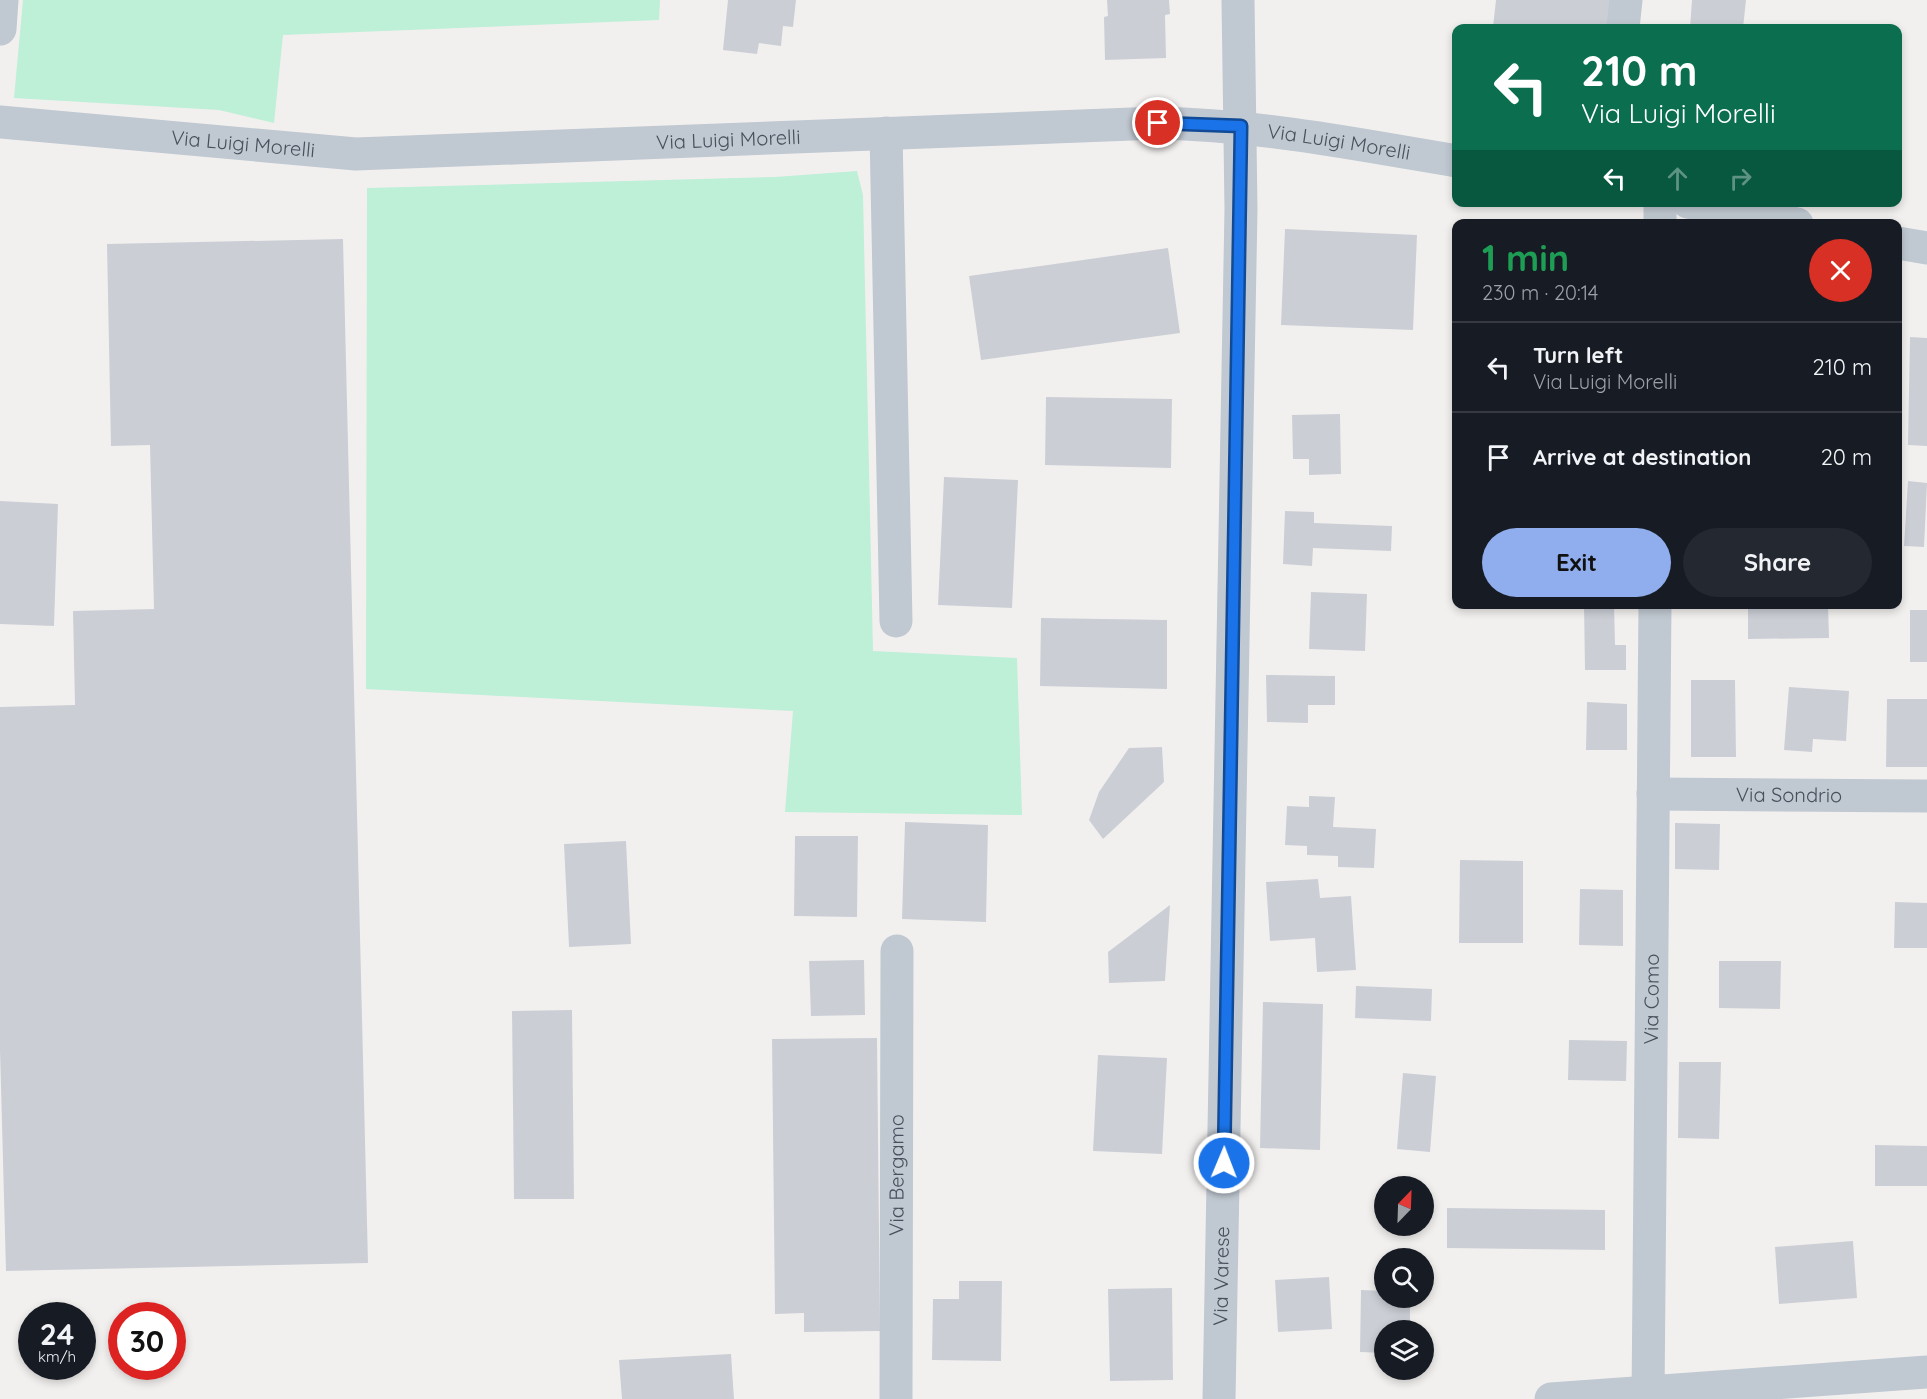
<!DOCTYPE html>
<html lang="en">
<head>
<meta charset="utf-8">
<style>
	:root { --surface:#171b24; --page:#242831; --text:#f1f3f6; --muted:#9ea1a6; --line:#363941; --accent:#90aeed }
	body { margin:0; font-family:Quicksand,sans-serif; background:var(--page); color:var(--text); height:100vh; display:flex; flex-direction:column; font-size:22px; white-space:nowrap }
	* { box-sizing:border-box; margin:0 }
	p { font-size:20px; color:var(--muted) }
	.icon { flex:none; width:33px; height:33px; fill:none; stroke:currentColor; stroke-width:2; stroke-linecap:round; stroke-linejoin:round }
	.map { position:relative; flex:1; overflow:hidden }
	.panel { position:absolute; left:1452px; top:219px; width:450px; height:390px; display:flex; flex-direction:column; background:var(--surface); border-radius:12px; box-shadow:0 3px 9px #0003 }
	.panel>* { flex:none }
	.top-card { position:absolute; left:1452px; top:24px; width:450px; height:183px; border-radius:12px; box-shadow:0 3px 9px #0003; background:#0b6e4f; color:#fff; overflow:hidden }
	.needle { width:39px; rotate:23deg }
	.controls { position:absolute; left:1374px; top:1176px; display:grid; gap:12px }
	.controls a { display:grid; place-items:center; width:60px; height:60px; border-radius:50%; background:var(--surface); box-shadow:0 3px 9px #0003; font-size:30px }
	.speed { position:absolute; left:18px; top:1302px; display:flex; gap:12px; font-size:30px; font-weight:700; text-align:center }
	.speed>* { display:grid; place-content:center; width:78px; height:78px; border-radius:50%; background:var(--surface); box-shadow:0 3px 9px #0003; line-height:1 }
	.speed small { font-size:15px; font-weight:400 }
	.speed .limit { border:9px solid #d22; background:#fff; color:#111 }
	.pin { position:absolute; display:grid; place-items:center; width:51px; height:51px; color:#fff; margin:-26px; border:3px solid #fff; border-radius:50%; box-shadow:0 2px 6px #0007 }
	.me { position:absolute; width:66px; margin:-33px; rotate:1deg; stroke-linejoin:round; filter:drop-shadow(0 0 4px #0008) }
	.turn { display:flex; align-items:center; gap:21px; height:126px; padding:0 30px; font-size:27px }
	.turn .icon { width:78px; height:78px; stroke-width:2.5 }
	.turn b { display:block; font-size:42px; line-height:51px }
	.lanes { display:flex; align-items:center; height:57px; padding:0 30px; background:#0003; justify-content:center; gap:30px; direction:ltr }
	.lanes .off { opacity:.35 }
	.round { display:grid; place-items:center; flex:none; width:63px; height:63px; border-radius:32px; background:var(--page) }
	.summary { display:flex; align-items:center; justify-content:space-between; height:102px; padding:0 30px }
	h1 { font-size:36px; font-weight:700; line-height:45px; color:#1e9e55 }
	.action { display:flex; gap:12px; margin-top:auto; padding:12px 30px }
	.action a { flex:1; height:69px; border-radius:36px; background:var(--accent); color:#111; font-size:24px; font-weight:700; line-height:69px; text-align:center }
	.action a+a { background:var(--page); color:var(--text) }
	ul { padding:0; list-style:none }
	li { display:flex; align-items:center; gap:18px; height:90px; padding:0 30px; border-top:2px solid var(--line) }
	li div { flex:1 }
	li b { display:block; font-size:22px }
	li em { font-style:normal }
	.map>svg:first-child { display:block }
	.green { fill:#beefd7 }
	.building { fill:#cbced5 }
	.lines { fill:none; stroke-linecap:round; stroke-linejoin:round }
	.minor { stroke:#c0c8d1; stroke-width:33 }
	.route-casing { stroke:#114b97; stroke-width:15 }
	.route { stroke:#1a73e8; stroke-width:10 }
	.labels { text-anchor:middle; stroke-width:6; stroke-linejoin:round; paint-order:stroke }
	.street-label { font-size:20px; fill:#47505d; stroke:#fff }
</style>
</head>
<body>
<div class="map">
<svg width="1927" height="1399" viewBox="0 0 1927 1399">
	<rect width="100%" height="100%" fill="#f2f0ef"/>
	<g class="green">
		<path d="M 23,0 L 660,0 L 659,20 L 283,35 L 274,123 L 219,110 L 14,98 Z"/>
		<path d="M 857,171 L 863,195 L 873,651 L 1017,658 L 1022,815 L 785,812 L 793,711 L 366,689 L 367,188 L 775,177 Z"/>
	</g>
	<g class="building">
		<path d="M 728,0 L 796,0 L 793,27 L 783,26 L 781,46 L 759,43 L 757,54 L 723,50 Z"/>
		<path d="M 1107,0 L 1169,0 L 1170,14 L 1165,15 L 1166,58 L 1105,60 L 1104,17 L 1108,16 Z"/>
		<path d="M 1496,0 L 1615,0 L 1612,28 L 1493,27 Z"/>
		<path d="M 1692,0 L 1746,0 L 1743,28 L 1690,28 Z"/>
		<path d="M 1285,229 L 1417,235 L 1413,330 L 1281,325 Z"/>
		<path d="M 343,239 L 368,1263 L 6,1271 L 0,1050 L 0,707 L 75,705 L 73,611 L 154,609 L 150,445 L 111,446 L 107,244 Z"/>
		<path d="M 1168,248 L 1180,333 L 981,360 L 969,276 Z"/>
		<path d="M 1910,337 L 1927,338 L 1927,446 L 1908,445 Z"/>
		<path d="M 1046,397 L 1172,399 L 1171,468 L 1045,465 Z"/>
		<path d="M 1340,414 L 1341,474 L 1309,475 L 1309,459 L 1293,459 L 1292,415 Z"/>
		<path d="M 944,477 L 1018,480 L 1012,608 L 938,605 Z"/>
		<path d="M 1908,481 L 1927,483 L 1924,547 L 1904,546 Z"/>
		<path d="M 0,501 L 58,504 L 54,626 L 0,624 Z"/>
		<path d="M 1285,511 L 1314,512 L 1314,523 L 1392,526 L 1391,551 L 1313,548 L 1312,566 L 1283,564 Z"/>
		<path d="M 1311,592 L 1367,594 L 1365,651 L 1309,649 Z"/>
		<path d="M 1584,604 L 1614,604 L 1615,645 L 1626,645 L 1626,670 L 1585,670 Z"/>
		<path d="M 1748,604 L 1828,604 L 1829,638 L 1748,639 Z"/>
		<rect x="1910" y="610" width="17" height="52"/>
		<path d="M 1041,618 L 1167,620 L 1167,689 L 1040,686 Z"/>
		<path d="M 1266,675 L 1335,676 L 1335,705 L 1308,705 L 1308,723 L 1267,722 Z"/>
		<path d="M 1691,680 L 1735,680 L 1736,757 L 1691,757 Z"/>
		<path d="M 1789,687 L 1849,691 L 1846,741 L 1813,739 L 1812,752 L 1784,750 Z"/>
		<path d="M 1887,699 L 1927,699 L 1927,767 L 1886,767 Z"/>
		<path d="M 1587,702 L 1627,704 L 1627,750 L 1586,750 Z"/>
		<path d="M 1162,747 L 1164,782 L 1103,839 L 1089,820 L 1099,792 L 1129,748 Z"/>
		<path d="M 1309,796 L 1335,797 L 1333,827 L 1376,829 L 1374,868 L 1338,867 L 1338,856 L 1307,855 L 1307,846 L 1285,845 L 1287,806 L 1309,807 Z"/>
		<path d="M 905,822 L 988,825 L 986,922 L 902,919 Z"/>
		<path d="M 1675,823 L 1720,824 L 1719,870 L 1675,869 Z"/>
		<path d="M 795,836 L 858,836 L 857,917 L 794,916 Z"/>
		<path d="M 626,841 L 631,944 L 569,947 L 564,844 Z"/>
		<path d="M 1460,860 L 1523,861 L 1523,943 L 1459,943 Z"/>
		<path d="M 1318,879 L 1320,898 L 1351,896 L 1356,970 L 1317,972 L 1315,938 L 1270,941 L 1266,882 Z"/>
		<path d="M 1580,889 L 1623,890 L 1623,946 L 1579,945 Z"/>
		<path d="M 1895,902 L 1927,903 L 1927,948 L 1894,948 Z"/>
		<path d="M 1170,905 L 1165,981 L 1109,983 L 1108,952 Z"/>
		<path d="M 864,960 L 865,1015 L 811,1016 L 809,961 Z"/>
		<path d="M 1719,961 L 1781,961 L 1780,1009 L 1719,1008 Z"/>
		<path d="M 1356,986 L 1432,989 L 1431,1021 L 1355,1018 Z"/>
		<path d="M 1263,1002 L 1323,1004 L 1320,1150 L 1260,1148 Z"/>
		<path d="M 572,1010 L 574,1199 L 514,1199 L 512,1011 Z"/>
		<path d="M 877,1038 L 880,1331 L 804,1332 L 804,1313 L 775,1314 L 772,1039 Z"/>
		<path d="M 1569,1040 L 1627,1041 L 1626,1081 L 1568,1080 Z"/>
		<path d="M 1098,1055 L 1167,1058 L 1162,1154 L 1093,1151 Z"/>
		<path d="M 1679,1062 L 1721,1062 L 1719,1139 L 1678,1138 Z"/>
		<path d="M 1403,1073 L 1436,1076 L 1430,1152 L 1397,1149 Z"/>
		<path d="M 1875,1145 L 1927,1146 L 1927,1186 L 1875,1186 Z"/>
		<path d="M 1447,1208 L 1605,1210 L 1605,1250 L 1447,1248 Z"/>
		<path d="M 1853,1241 L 1857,1298 L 1779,1304 L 1775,1247 Z"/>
		<path d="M 1329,1277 L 1332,1329 L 1278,1332 L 1275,1280 Z"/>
		<path d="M 959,1281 L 1002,1281 L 1001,1361 L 932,1360 L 933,1299 L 959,1299 Z"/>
		<path d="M 1172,1288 L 1173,1380 L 1110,1381 L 1108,1289 Z"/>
		<path d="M 1361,1290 L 1384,1291 L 1384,1298 L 1410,1298 L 1410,1330 L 1384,1330 L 1384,1353 L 1360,1352 Z"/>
		<path d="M 731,1354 L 734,1399 L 622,1399 L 619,1360 Z"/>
	</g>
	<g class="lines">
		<g class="minor">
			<path d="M 1623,28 L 1626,0"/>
			<path d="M 0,29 L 2,0"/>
			<path id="s1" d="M 0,122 L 356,154 L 1158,123 C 1259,125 1357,144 1456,161"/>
			<path d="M 886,133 L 896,621"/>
			<path d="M 1688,202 L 1797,224"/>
			<path d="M 1660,224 L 1660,202"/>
			<path d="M 1898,243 L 1927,248"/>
			<path id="s2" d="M 1653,794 L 1927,796"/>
			<path id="s3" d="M 896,1399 L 897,951"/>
			<path id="s4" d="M 1219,1399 L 1241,209 L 1238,0"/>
			<path d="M 1551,1399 L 1927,1372"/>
			<path id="s5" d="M 1648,1399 L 1655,604"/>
		</g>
	</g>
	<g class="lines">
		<defs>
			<path id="route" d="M 1158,123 L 1241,126 L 1224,1163"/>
		</defs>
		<use href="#route" class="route-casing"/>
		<use href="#route" class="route"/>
	</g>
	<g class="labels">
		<g class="street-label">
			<text dy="7" stroke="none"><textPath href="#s1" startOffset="730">Via Luigi Morelli</textPath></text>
			<text dy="7" stroke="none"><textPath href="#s1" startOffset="1342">Via Luigi Morelli</textPath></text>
			<text dy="7" stroke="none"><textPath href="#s1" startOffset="244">Via Luigi Morelli</textPath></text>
			<text dy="7" stroke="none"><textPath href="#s2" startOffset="136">Via Sondrio</textPath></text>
			<text dy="7" stroke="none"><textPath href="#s5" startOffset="400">Via Como</textPath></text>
			<text dy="7" stroke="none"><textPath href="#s3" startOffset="224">Via Bergamo</textPath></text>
			<text dy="7" stroke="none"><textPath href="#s4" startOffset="123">Via Varese</textPath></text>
		</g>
	</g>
</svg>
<div class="controls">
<a><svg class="needle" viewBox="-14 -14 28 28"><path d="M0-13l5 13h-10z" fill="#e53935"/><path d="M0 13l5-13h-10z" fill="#9ea1a6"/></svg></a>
<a><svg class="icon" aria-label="search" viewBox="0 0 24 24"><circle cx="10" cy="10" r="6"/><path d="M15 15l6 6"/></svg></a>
<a><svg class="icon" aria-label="layers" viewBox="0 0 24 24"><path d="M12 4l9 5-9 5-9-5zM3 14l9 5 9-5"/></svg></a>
</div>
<div class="speed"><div>24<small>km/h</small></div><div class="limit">30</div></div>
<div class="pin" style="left:1158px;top:123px;background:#d93025"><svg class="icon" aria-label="arrive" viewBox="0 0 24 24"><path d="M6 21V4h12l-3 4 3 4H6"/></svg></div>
<svg class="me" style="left:1224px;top:1163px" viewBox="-20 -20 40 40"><circle r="17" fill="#1a73e8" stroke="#fff" stroke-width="3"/><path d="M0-11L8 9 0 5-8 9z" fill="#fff"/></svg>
<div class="top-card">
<div class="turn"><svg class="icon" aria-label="left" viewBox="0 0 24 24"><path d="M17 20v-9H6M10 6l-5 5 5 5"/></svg><div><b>210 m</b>Via Luigi Morelli</div></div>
<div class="lanes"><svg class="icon" aria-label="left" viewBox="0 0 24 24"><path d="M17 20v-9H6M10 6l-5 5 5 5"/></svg><svg class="icon off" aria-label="ahead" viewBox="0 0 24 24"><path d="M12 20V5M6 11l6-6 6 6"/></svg><svg class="icon off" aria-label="right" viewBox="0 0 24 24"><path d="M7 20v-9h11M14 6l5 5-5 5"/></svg></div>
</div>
<section class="panel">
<div class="summary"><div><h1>1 min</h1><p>230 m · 20:14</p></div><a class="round" style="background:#d93025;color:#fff"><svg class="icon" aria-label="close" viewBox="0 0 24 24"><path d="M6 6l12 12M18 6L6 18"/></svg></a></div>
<ul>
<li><svg class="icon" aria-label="left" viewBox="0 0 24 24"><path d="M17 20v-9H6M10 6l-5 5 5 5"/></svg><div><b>Turn left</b><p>Via Luigi Morelli</p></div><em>210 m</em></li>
<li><svg class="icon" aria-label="arrive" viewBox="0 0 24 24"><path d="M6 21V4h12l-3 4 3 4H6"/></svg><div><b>Arrive at destination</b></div><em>20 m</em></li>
</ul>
<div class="action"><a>Exit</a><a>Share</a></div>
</section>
</div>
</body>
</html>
